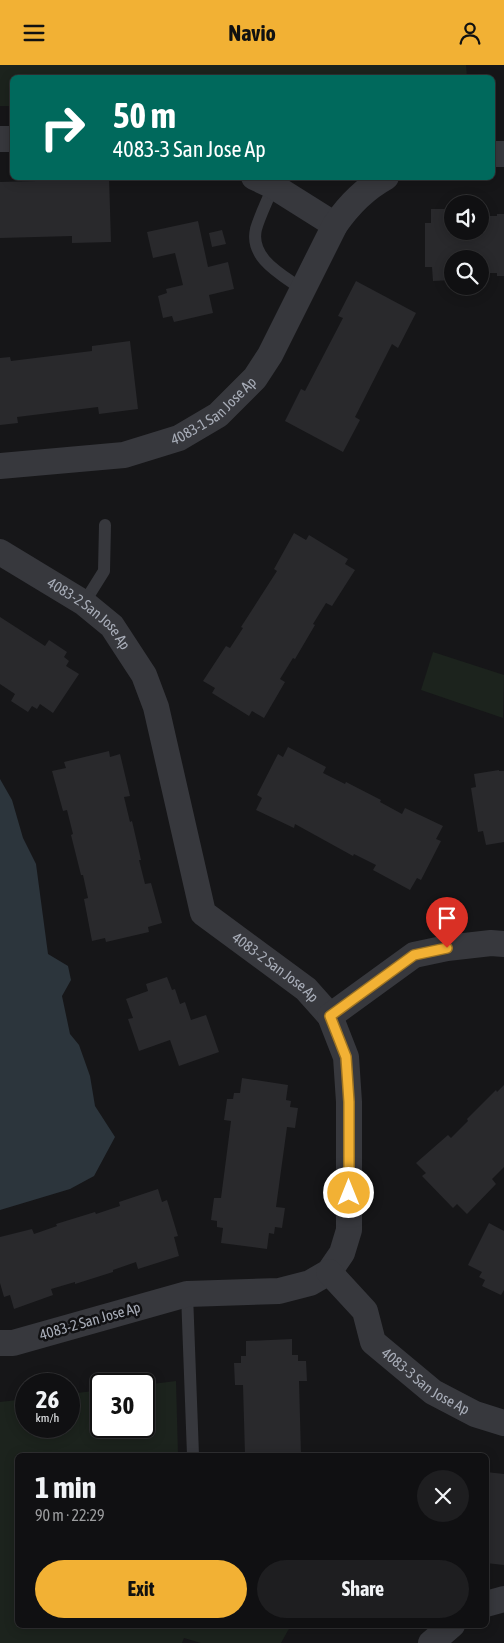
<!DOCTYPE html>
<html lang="en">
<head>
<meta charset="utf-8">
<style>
	:root { --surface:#101012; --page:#1e1e20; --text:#f1f3f6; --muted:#9c9d9f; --line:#303032; --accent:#f2b134 }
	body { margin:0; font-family:"Asap Condensed",sans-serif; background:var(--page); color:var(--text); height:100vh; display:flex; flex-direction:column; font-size:19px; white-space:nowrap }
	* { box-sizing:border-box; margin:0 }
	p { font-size:16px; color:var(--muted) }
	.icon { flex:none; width:28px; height:28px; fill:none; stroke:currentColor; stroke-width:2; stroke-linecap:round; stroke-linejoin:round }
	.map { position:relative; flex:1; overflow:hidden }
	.side { position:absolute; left:15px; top:1388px; width:474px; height:175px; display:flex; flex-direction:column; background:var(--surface); border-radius:8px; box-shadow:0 2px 12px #0003,0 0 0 1px var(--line) }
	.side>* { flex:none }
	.guide { position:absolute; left:10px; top:10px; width:485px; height:105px; border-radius:8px; box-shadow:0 2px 12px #0003,0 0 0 1px var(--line); background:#00695c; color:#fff; overflow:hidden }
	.controls { position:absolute; left:444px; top:130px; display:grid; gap:10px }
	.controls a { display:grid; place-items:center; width:45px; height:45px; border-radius:50%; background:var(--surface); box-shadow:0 2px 12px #0003,0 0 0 1px var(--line); font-size:25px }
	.speed { position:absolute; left:15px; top:1308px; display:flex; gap:10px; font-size:25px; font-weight:700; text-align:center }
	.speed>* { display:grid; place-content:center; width:65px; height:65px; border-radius:50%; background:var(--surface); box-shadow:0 2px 12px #0003,0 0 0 1px var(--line); line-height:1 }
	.speed small { font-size:12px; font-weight:400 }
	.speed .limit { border:2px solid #111; border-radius:8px; background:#fff; color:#111 }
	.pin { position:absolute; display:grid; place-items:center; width:42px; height:42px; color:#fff; margin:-51px -21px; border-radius:50% 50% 50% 0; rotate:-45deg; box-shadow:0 0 5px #0007 }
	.pin .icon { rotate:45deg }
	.me { position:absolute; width:55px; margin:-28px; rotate:0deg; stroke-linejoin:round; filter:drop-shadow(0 0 4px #0008) }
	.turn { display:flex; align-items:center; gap:18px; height:105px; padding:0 20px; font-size:22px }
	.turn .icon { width:65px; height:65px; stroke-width:2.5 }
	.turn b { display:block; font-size:35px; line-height:42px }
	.round { display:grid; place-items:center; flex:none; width:52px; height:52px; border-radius:26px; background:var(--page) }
	.head { display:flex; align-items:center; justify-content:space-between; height:85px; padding:0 20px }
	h1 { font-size:30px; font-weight:700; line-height:38px }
	.cta { display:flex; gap:10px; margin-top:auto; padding:10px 20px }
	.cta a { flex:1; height:58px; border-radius:30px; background:var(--accent); color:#111; font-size:20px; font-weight:700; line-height:58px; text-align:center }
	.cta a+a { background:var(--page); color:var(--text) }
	header { display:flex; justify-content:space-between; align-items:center; height:65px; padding:0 20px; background:var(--accent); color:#111; font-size:22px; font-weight:700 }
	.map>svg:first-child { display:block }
	.green { fill:#1c231d }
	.water { fill:#2c353c }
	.building { fill:#29292c }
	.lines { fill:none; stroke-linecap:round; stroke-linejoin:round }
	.lane { stroke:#37383d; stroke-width:12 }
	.street { stroke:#37383d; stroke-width:26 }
	.route-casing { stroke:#9d7322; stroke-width:12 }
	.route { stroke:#f2b134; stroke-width:9 }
	.labels { text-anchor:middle; stroke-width:5; stroke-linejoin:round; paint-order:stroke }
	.street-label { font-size:15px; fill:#a8adb8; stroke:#111113 }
</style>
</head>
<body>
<header><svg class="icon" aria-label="menu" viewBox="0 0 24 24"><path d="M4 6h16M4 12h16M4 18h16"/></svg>Navio<svg class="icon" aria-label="person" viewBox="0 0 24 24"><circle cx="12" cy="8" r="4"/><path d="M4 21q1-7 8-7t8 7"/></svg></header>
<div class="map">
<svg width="504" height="1578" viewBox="0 0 504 1578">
	<rect width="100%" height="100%" fill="#161618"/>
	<g class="green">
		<path d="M 0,0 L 466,0 L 467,12 L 12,12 L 12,41 L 0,41 Z"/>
		<path d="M 433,587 L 504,610 L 503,653 L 421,625 Z"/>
		<path d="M 176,1316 L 178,1390 L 18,1390 L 18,1560 L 291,1560 L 281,1578 L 201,1578 L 184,1573 L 182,1578 L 0,1578 L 0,1337 L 26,1334 L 26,1361 L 69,1361 L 69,1329 L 101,1325 L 101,1361 L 144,1361 L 144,1320 Z"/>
	</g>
	<path class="water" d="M 0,714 L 12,735 L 23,773 L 36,799 L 48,889 L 68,901 L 71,915 L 62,931 L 70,969 L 79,980 L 90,1011 L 95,1041 L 115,1072 L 94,1111 L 70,1124 L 0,1145 Z"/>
	<g class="building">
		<path d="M 71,112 L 109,112 L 111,177 L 72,178 L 72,171 L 0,173 L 0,117 L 71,115 Z"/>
		<path d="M 431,144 L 452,144 L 452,166 L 480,166 L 480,151 L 497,151 L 497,149 L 504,149 L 504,211 L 497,211 L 497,208 L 480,208 L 480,194 L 452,194 L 452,215 L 433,216 L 432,202 L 425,202 L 425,158 L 431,158 Z"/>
		<path d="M 198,156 L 208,202 L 228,197 L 234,224 L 209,230 L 213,248 L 174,257 L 172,251 L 163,253 L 158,231 L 167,228 L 166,224 L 183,220 L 175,188 L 153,193 L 147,167 Z"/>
		<path d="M 222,165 L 226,179 L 212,182 L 209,168 Z"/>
		<path d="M 356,216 L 416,248 L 398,283 L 392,279 L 355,352 L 360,355 L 343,387 L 285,356 L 301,324 L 305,326 L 343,253 L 338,251 Z"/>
		<path d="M 130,276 L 138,344 L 99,349 L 98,342 L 17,352 L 18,358 L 0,360 L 0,293 L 10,292 L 11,296 L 92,286 L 92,281 Z"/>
		<path d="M 294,468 L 306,475 L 309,470 L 348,494 L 345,499 L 355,505 L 332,541 L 326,538 L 313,559 L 315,560 L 295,594 L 293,593 L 280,614 L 285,617 L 264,653 L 252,646 L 249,651 L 212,628 L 215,623 L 203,616 L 226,581 L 230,583 L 243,563 L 241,562 L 277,506 L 274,504 Z"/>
		<path d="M 0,552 L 45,581 L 49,575 L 67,587 L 64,592 L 69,596 L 66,601 L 79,609 L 53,648 L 40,639 L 37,644 L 32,641 L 28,647 L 11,636 L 15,629 L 0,619 Z"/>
		<path d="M 288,682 L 326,702 L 323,708 L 345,719 L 346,717 L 381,735 L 380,737 L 402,749 L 405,743 L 443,761 L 436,774 L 441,776 L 421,815 L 417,813 L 410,825 L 373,805 L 376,800 L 354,789 L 353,791 L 295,759 L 294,763 L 256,745 L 262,733 L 257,730 L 278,689 L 283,692 Z"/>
		<path d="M 109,686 L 110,692 L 120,689 L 130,731 L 124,732 L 130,757 L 132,756 L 141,795 L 139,795 L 145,819 L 151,818 L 162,858 L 148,862 L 149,867 L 106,877 L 105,873 L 92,876 L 84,834 L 88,833 L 83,810 L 81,810 L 71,770 L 73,769 L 67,745 L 63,746 L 52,706 L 66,703 L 64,697 Z"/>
		<path d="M 499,705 L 499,706 L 504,706 L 504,777 L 486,780 L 483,766 L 478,767 L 471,723 L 476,722 L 474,709 Z"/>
		<path d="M 167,912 L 172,925 L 175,924 L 180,939 L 185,937 L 191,955 L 206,950 L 219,987 L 179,1001 L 170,975 L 139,986 L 128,954 L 133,953 L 126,934 L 148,926 L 146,919 Z"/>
		<path d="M 242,1013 L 288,1020 L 286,1035 L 291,1036 L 290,1042 L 298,1043 L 295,1063 L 287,1062 L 276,1142 L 285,1143 L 282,1163 L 275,1162 L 274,1169 L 269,1168 L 267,1184 L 221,1178 L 223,1163 L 217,1162 L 217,1156 L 211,1155 L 214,1133 L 221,1133 L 231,1056 L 224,1055 L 227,1034 L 233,1034 L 234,1028 L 240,1028 Z"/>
		<path d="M 504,1020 L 504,1102 L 492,1114 L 496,1119 L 467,1149 L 457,1139 L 453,1143 L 422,1111 L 426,1108 L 416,1098 L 448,1070 L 451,1073 L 468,1056 L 467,1054 L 496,1025 L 497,1027 Z"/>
		<path d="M 158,1124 L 162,1137 L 167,1135 L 178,1171 L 174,1172 L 179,1191 L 138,1204 L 136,1197 L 113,1205 L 113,1207 L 75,1219 L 75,1217 L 51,1224 L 53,1230 L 14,1244 L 10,1230 L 4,1232 L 0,1218 L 0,1172 L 32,1164 L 34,1169 L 57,1161 L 56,1159 L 95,1147 L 96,1149 L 120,1141 L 119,1137 Z"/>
		<path d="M 489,1158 L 504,1166 L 504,1225 L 501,1230 L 482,1221 L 485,1215 L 479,1212 L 482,1207 L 468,1200 Z"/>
		<path d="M 292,1274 L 292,1290 L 298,1290 L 298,1296 L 306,1296 L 307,1316 L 299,1316 L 301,1390 L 245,1390 L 243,1320 L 235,1320 L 234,1298 L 241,1298 L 241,1291 L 246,1291 L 246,1276 Z"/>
		<path d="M 486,1407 L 504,1409 L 504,1500 L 486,1498 Z"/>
	</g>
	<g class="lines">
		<g class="lane">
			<path d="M 273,121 C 268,135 260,150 256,164 C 249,194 283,210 303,225"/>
			<path d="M 84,538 L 104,506 L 105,460"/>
			<path d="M 187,1229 L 193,1390"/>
		</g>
		<g class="street">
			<path d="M 0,74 L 12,74"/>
			<path d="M 492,89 L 504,89"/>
			<path d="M 254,112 L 273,121 L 335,160"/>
			<path id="s1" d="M 0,401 L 124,390 L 179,373 L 218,350 L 255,313 L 270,290 L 335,160 C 348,141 366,123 386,112"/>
			<path id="s2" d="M 0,487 L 84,538 L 112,561 L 144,610 L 156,642 L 203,848 L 306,924 L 330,951 L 346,992 L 349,1037 L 349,1165 L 342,1188 L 329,1207 L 310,1218 L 279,1226 L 187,1229 L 13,1278 L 0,1278"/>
			<path d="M 330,951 L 414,890 L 447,883 L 491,878 L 504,879"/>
			<path id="s3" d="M 329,1207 L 365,1246 L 373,1277 L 433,1327 L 475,1349 L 504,1358"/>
			<path d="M 486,1539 L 504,1534"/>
			<path d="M 431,1578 L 452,1560"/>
		</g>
	</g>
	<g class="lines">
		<defs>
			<path id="route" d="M 349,1128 L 349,1037 L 346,992 L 330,951 L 414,890 L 447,883"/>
		</defs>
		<use href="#route" class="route-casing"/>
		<use href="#route" class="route"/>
	</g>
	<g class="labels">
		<g class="street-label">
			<text dy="5" stroke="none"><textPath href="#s1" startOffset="226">4083-1 San Jose Ap</textPath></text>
			<text dy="5" stroke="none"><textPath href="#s2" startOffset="109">4083-2 San Jose Ap</textPath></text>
			<text dy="5" stroke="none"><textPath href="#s2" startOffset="529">4083-2 San Jose Ap</textPath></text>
			<text transform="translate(90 1256) rotate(-16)" y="5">4083-2 San Jose Ap</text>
			<text dy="5" stroke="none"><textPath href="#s3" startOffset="151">4083-3 San Jose Ap</textPath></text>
		</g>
	</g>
</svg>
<div class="controls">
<a><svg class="icon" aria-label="sound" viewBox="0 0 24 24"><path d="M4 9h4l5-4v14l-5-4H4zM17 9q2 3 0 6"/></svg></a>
<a><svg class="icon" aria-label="search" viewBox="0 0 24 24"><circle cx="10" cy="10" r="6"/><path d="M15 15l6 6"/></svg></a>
</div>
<div class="speed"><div>26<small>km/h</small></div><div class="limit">30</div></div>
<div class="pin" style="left:447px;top:883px;background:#d93025"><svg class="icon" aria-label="arrive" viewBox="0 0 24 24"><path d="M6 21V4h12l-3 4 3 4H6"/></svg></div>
<svg class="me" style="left:349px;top:1128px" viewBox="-20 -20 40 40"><circle r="17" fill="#f2b134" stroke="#fff" stroke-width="3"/><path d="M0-11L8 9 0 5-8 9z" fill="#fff"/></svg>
<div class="guide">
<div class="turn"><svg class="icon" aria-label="right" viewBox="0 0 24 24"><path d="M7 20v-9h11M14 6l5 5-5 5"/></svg><div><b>50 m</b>4083-3 San Jose Ap</div></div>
</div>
<section class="side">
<div class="head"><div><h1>1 min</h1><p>90 m · 22:29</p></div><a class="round"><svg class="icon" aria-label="close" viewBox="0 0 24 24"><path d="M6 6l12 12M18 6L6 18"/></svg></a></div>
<div class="cta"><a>Exit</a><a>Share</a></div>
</section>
</div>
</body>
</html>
